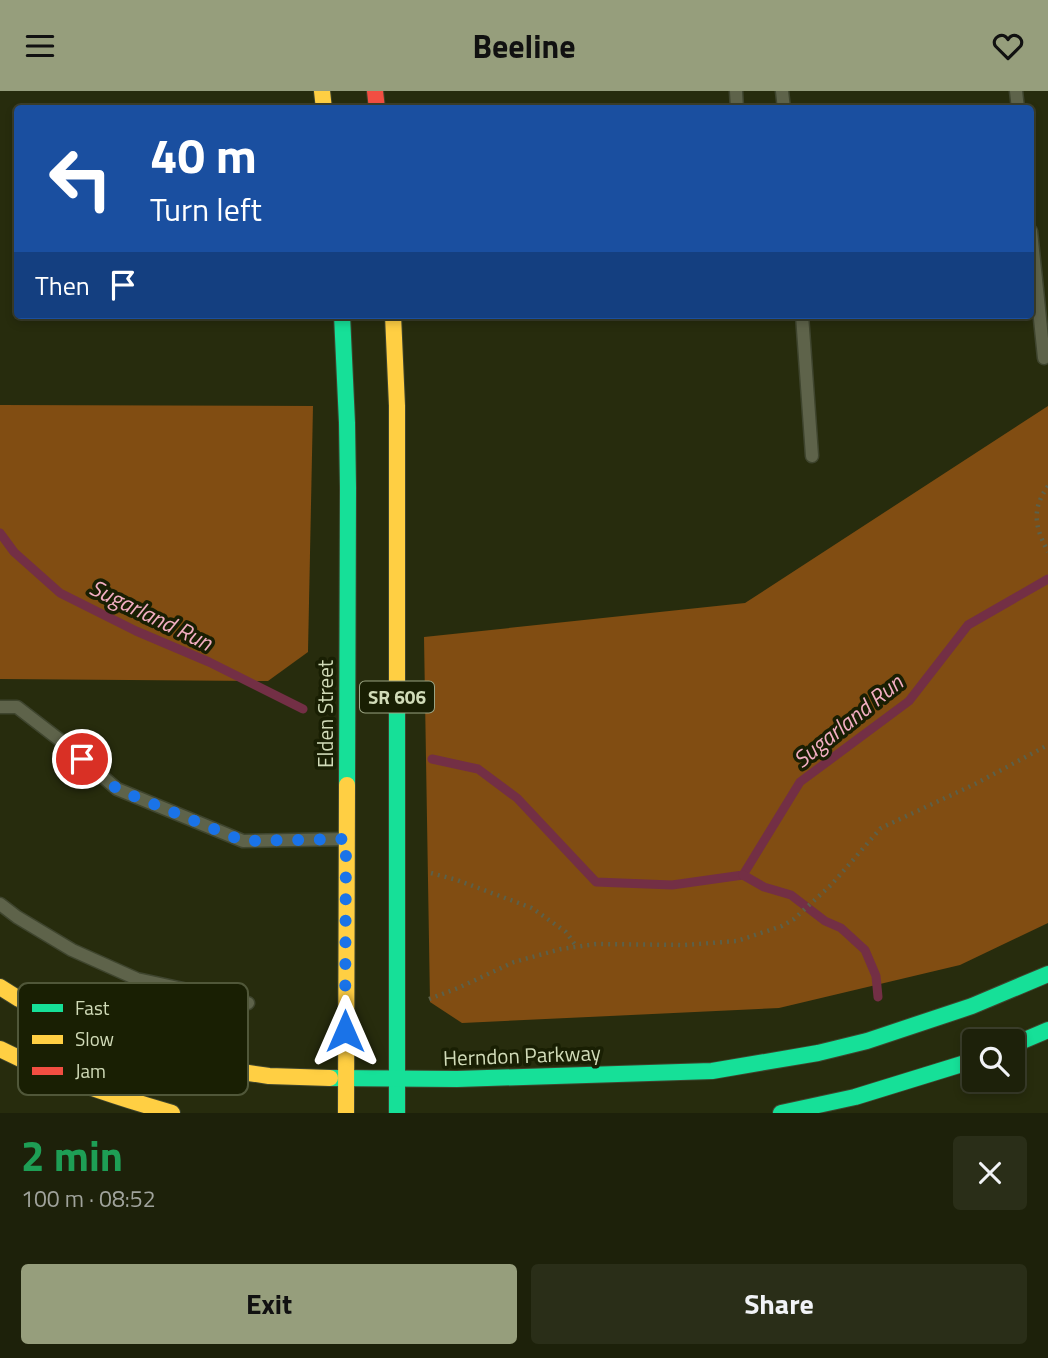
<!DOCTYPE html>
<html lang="en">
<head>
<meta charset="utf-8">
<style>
	:root { --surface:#1d210a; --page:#2a2e18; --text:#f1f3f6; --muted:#a0a39c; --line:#3b3e2b; --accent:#969e7c }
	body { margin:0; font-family:"Titillium Web",sans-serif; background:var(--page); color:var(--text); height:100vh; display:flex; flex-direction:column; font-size:26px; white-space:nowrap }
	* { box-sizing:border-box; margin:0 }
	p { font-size:23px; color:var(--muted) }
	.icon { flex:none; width:38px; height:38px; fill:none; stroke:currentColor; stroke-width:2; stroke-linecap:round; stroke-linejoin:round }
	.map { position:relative; height:1022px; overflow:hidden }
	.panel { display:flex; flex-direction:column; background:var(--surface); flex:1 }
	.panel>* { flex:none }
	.banner { position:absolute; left:14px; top:14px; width:1020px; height:214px; border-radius:7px; box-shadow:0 4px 10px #0003,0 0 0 2px var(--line); background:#1a4fa0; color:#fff; overflow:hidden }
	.fabs { position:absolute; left:962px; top:938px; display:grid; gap:14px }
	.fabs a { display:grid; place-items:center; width:63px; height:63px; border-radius:7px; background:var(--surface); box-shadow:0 4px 10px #0003,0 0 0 2px var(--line); font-size:35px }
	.pin { position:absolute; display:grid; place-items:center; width:60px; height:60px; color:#fff; margin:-30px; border:4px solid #fff; border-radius:50%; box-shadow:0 2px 7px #0007 }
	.me { position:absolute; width:77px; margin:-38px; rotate:0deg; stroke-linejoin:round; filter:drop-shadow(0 0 5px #0008) }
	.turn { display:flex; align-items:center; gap:24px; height:147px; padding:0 21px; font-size:32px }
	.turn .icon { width:91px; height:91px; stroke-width:2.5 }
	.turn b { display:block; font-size:49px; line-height:60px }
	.then { display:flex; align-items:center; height:66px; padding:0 21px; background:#0003; gap:14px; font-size:26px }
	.round { display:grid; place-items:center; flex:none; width:74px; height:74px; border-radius:7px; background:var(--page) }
	.overview { display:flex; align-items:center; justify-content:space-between; height:119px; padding:0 21px }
	h1 { font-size:42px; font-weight:700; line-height:52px; color:#1e9e55 }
	.cta { display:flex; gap:14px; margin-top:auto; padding:14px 21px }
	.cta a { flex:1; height:80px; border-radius:7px; background:var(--accent); color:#111; font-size:28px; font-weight:700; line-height:80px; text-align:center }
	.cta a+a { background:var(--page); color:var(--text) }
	header { display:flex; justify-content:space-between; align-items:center; height:91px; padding:0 21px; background:var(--accent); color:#111; font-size:32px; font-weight:700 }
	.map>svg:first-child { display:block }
	.forest { fill:#814d12 }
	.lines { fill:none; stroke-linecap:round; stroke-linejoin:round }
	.stream { stroke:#732f45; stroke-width:9 }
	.lane-casing { stroke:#3f452e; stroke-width:15 }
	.fast-casing { stroke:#3f452e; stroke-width:18 }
	.slow-casing { stroke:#3f452e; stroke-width:18 }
	.jam-casing { stroke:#3f452e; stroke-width:18 }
	.path { stroke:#5c6049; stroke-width:4.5; stroke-dasharray:2 5; stroke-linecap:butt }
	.lane { stroke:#5e634a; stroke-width:12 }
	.fast { stroke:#16e098; stroke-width:16 }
	.slow { stroke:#ffcf43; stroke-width:16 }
	.jam { stroke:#f24e42; stroke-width:16 }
	.route { stroke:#1a73e8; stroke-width:12; stroke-dasharray:0 21.6 }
	.labels { text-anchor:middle; stroke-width:7; stroke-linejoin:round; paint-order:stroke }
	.shield { fill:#191f03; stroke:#9aa382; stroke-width:2 }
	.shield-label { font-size:19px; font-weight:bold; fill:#d1dbb8 }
	.street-label { font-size:21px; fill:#d1dbb8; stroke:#191f03 }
	.water-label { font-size:23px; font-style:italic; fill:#f3aec2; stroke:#191f03 }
	.key { fill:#191f03; stroke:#505739; stroke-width:2 }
	.key-label { font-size:19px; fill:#d1dbb8 }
</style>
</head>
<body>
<header><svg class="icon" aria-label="menu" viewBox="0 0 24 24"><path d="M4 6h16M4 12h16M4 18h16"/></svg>Beeline<svg class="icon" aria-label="heart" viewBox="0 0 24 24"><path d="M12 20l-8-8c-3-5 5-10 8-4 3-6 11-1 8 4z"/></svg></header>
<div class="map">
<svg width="1048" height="1022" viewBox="0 0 1048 1022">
	<rect width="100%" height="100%" fill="#272c0d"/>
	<g class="forest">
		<path d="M 0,314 L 313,315 L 308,561 L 268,590 L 0,588 Z"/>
		<path d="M 1048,315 L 1048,832 L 960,874 L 779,917 L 462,932 L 430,911 L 424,546 L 745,512 Z"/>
	</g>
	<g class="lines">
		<g class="stream">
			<path d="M 0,442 L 14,461 L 60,502 L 136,540 L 209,571 L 303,618"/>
			<path d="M 432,668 L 478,678 L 517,707 L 596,791 L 672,794 L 743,784 L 800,691 L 909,610 L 968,534 L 1048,488"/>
			<path d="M 743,784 L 764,796 L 791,804 L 825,830 L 841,837 L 865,859 L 876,885 L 878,906"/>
		</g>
		<defs>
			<g id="lane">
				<path d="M 736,0 L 737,18"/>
				<path d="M 782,0 L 784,18"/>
				<path d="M 1016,0 L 1018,18"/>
				<path d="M 1031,140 L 1044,267"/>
				<path d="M 802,224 L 812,365"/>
				<path d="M 0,616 L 17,616 L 65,653 L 117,698 L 243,750 L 345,748"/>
				<path d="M 0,813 L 17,826 L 72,859 L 137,888 L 248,912"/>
			</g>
			<g id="fast">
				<path d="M 342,224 L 347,332 L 348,397 L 347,694"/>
				<path d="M 397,599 L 397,1022"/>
				<path d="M 1013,954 L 1048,939"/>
				<path d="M 330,987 L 457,988 L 712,980 L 818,962 L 867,950 L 972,915 L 1048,883"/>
				<path d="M 781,1022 L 855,1006 L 975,969"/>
			</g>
			<g id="slow">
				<path d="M 322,0 L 324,18"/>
				<path d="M 393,224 L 397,315 L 397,599"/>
				<path d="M 0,896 L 19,908 L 56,927 L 169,970 L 269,985 L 330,987"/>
				<path d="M 0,958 C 55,986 113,1005 172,1022"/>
				<path d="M 346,1022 L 347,694"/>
			</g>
			<path id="jam" d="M 375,0 L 377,18"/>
		</defs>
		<use href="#lane" class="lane-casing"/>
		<use href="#fast" class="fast-casing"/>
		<use href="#slow" class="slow-casing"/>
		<use href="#jam" class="jam-casing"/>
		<g class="path">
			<path d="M 1048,395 C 1031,419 1035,436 1048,461"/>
			<path d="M 431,782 L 457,789 L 532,817 L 566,841 L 576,855"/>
			<path d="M 429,908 L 458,897 L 514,871 L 561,858 L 596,853 L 685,854 L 737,850 L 782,835 L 794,828 L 831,794 L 881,737 L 975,693 L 1048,654"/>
		</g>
		<use href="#lane" class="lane"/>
		<use href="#fast" class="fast"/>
		<use href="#slow" class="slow"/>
		<use href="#jam" class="jam"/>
	</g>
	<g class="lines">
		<path class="route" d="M 82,668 L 117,698 L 243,750 L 346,748 L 345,940"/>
	</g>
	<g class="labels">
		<rect class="shield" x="360" y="590.5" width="74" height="31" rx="5"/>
		<g class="shield-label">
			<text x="397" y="613">SR 606</text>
		</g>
		<g class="street-label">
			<text transform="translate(326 623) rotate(-90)" y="7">Elden Street</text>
			<text transform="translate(522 965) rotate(-2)" y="7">Herndon Parkway</text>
		</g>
		<g class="water-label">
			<text transform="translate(151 524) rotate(26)" y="8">Sugarland Run</text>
			<text transform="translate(848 630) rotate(-39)" y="8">Sugarland Run</text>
		</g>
	</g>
	<rect x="18" y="892" width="230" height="112" rx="10" class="key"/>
	<rect x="32" y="913" width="31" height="8" fill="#16e098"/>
	<rect x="32" y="944" width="31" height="9" fill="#ffcf43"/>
	<rect x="32" y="976" width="31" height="8" fill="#f24e42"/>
	<g class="key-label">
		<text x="75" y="924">Fast</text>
		<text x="75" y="955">Slow</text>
		<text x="75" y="987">Jam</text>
	</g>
</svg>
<div class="fabs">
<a><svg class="icon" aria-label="search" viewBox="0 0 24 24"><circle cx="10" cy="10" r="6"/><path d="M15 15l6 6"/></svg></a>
</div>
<div class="pin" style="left:82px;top:668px;background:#d93025"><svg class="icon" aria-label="arrive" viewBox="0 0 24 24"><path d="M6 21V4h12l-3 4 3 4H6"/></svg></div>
<svg class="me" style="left:345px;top:940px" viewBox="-20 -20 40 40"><path d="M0-17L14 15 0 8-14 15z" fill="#1a73e8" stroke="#fff" stroke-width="4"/></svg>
<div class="banner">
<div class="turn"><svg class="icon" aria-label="left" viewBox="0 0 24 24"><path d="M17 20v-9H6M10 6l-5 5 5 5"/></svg><div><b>40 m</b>Turn left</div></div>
<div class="then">Then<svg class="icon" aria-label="arrive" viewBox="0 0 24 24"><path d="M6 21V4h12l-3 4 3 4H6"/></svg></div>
</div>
</div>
<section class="panel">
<div class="overview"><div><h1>2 min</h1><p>100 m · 08:52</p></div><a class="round"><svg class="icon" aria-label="close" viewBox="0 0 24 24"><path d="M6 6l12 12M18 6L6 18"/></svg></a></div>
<div class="cta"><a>Exit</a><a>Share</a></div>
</section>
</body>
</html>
